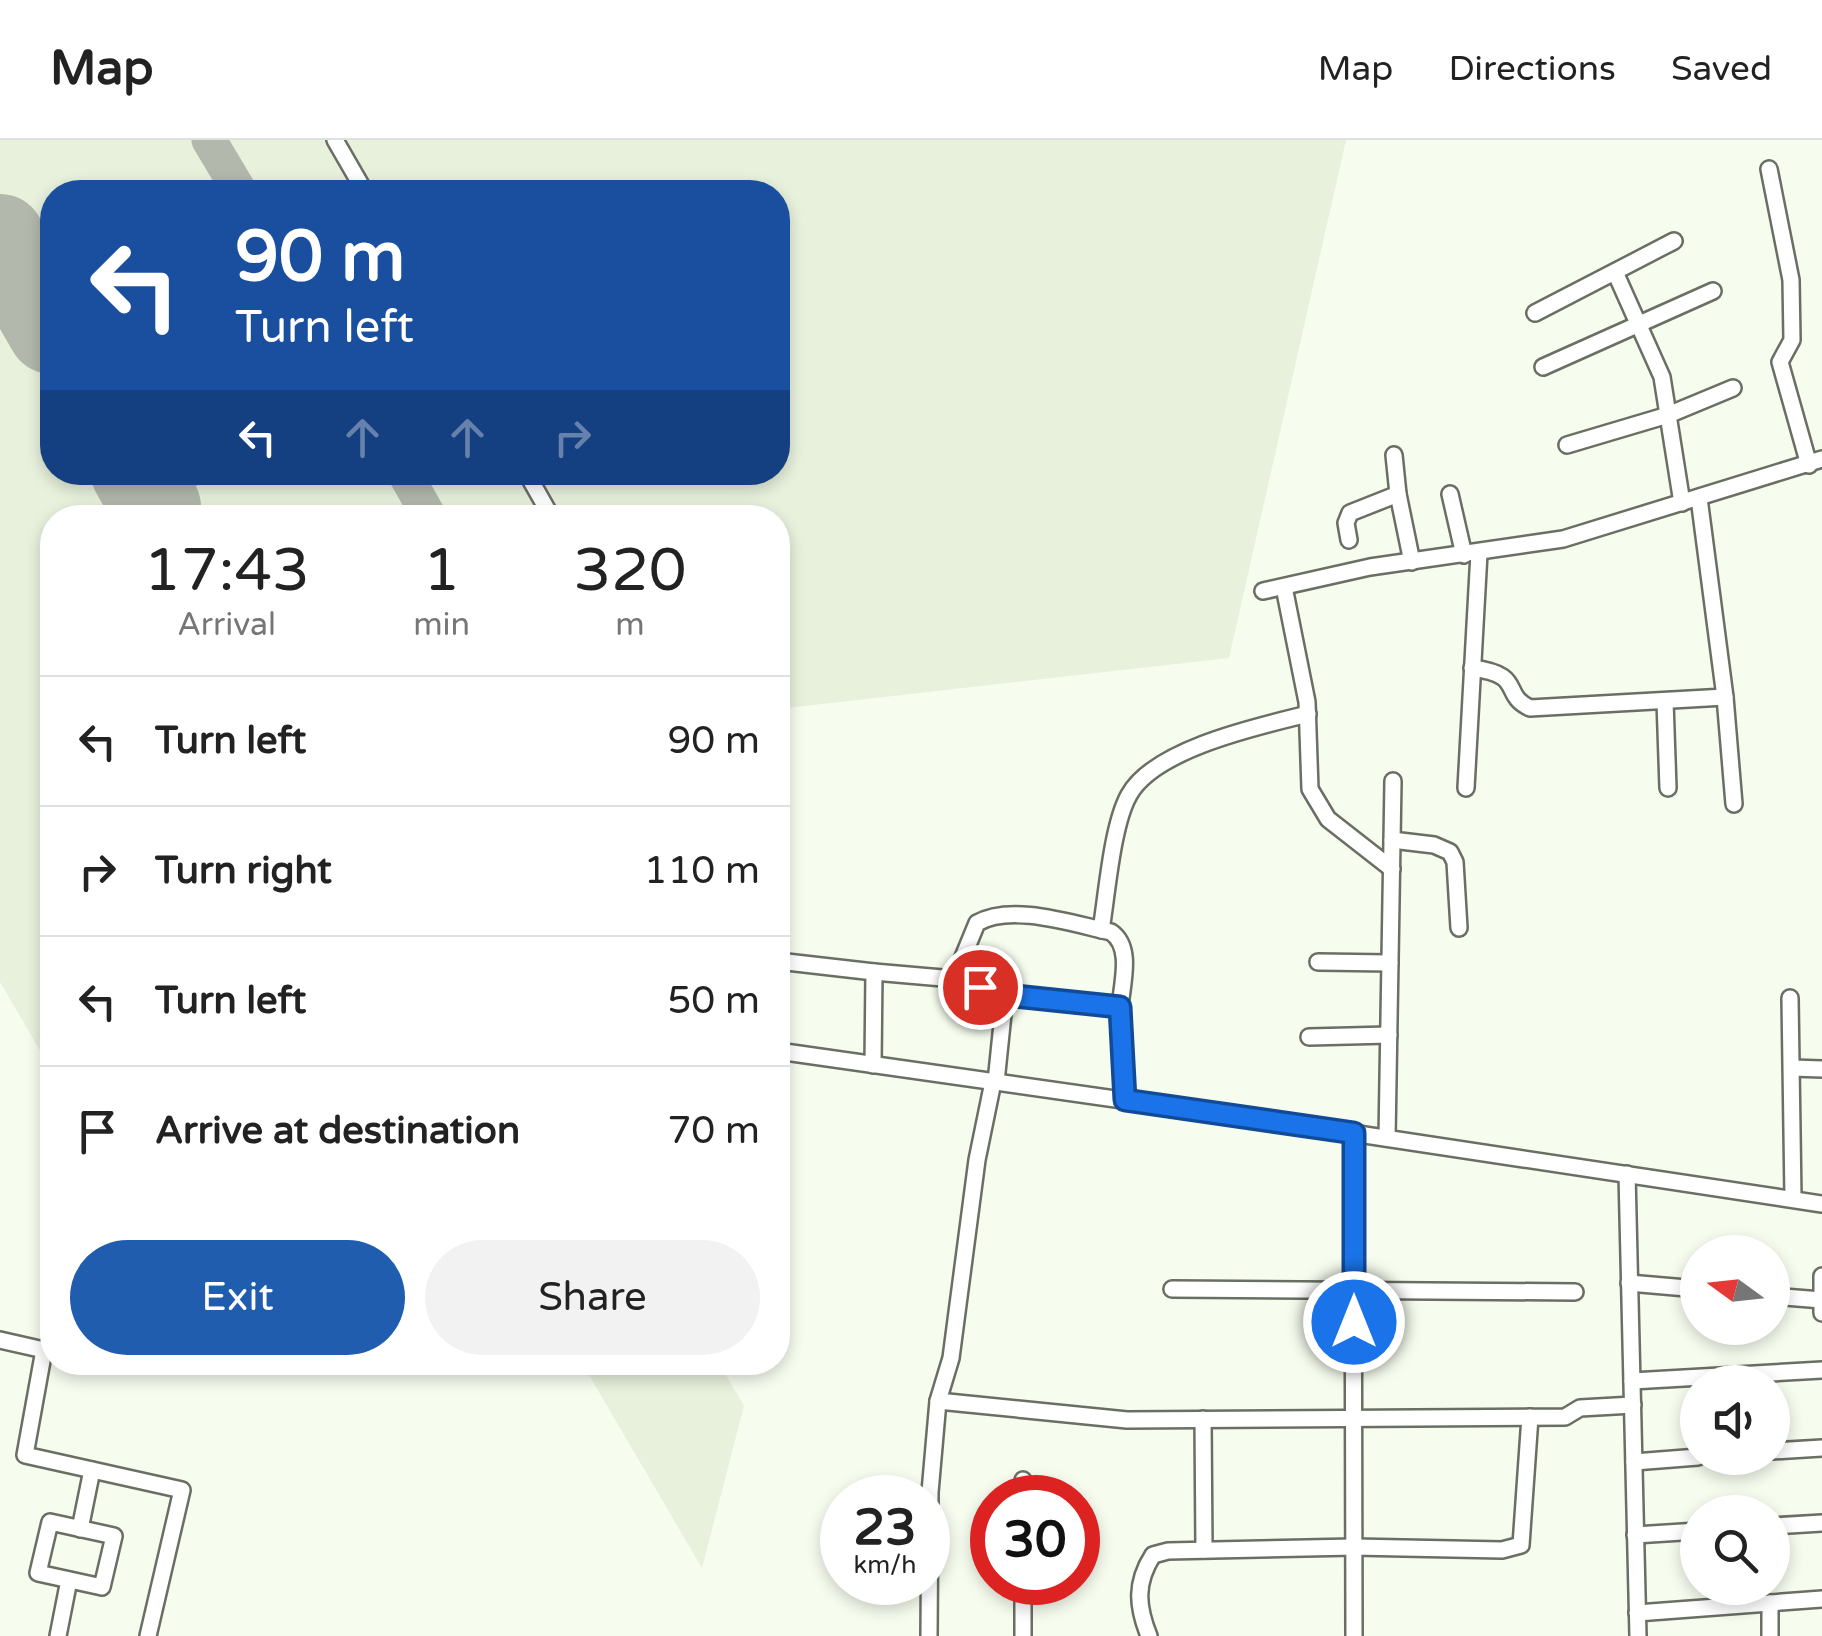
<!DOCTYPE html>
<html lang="en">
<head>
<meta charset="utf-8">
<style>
	:root { --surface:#fff; --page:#f2f2f2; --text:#222; --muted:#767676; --line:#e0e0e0; --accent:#205dae }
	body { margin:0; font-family:"Varela Round",sans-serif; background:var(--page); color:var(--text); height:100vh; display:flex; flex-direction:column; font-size:38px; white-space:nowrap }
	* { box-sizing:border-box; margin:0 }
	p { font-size:32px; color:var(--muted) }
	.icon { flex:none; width:55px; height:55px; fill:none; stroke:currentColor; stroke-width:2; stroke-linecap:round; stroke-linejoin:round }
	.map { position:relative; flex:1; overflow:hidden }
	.sheet { position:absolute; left:40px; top:365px; width:750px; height:870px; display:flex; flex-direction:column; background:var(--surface); border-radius:40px; box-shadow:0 5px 15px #0003 }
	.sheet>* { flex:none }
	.guide { position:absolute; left:40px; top:40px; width:750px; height:305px; border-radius:40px; box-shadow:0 5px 15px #0003; background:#1a4fa0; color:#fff; overflow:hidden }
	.needle { width:65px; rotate:285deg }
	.tools { position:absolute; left:1680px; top:1095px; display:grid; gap:20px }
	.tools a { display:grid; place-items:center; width:110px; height:110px; border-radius:50%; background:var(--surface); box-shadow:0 5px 15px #0003; font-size:50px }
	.speed { position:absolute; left:820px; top:1335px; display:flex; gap:20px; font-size:50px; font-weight:700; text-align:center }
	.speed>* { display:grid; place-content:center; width:130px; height:130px; border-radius:50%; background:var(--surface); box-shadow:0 5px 15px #0003; line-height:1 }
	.speed small { font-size:25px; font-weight:400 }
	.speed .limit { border:15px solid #d22; background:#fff; color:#111 }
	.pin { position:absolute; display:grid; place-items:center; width:85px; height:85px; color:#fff; margin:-42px; border:5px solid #fff; border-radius:50%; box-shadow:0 2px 10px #0007 }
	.me { position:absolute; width:110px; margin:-55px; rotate:0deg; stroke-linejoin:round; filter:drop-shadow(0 0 8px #0008) }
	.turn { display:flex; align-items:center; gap:35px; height:210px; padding:0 30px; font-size:45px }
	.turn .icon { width:130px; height:130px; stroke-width:2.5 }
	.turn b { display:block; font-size:70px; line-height:85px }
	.lanes { display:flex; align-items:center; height:95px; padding:0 30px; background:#0003; justify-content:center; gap:50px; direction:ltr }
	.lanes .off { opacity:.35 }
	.eta { display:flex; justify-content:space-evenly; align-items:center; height:170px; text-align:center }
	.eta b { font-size:60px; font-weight:600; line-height:70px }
	.action { display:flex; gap:20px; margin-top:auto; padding:20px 30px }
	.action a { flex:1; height:115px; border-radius:60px; background:var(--accent); color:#fff; font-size:40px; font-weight:600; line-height:115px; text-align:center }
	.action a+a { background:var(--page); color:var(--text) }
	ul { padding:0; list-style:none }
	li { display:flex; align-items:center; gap:30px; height:130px; padding:0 30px; border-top:2px solid var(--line) }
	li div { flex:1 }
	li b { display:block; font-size:38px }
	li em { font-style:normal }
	header { display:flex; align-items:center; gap:60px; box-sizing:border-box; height:140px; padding:0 50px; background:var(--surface); border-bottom:2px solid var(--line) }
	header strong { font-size:48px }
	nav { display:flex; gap:55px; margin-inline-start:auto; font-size:35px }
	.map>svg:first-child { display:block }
	.built { fill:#e7f1dc; fill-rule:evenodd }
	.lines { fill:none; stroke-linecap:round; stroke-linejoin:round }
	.taxiway { stroke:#b2b8ac; stroke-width:35 }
	.runway { stroke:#b2b8ac; stroke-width:90 }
	.minor-casing { stroke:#696f63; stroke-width:20 }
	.minor { stroke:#fff; stroke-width:15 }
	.route-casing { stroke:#114b97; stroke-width:25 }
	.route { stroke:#1a73e8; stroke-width:18 }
</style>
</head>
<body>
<header>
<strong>Map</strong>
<nav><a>Map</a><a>Directions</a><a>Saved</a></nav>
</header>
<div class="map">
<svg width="1822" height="1496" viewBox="0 0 1822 1496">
	<rect width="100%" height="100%" fill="#f6fcee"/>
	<g class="built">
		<path d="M 0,0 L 1346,0 L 1229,518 L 778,569 L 778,378 L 52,378 L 52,931 L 0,842 ZM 52,52 L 778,52 L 778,332 L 52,332 Z"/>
		<path d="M 582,1223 L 719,1223 L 744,1266 L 702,1428 Z"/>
	</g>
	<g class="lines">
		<g class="taxiway">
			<path d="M 209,0 L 240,52"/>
			<path d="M 404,332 L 430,378"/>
			<path d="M 150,356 L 186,332"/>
		</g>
		<g class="runway">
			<path d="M 0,99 L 52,189"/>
			<path d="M 136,332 L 156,367"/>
		</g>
		<defs>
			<g id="minor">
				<path d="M 335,0 L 365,52"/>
				<path d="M 1769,29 L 1791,140 L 1792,200 L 1780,222 L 1809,325"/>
				<path d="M 1615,132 L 1662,237 L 1682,363"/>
				<path d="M 1535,173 L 1674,101"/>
				<path d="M 1543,227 L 1713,151"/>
				<path d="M 1567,305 L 1668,275 L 1733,248"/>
				<path d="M 1394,315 L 1398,354 L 1412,422"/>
				<path d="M 526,332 L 552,378"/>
				<path d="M 1450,354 L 1464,415"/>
				<path d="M 1349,400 L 1346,383 L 1350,373 L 1398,354"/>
				<path d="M 1284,447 L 1307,562 L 1310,649 L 1328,679 L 1392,729"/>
				<path d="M 1263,451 L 1370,427 L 1563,399 L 1822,319"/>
				<path d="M 1472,528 C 1526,535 1500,554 1530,568 L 1725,557 L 1699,358"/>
				<path d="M 1725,557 L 1734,664"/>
				<path d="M 1665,561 L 1668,648"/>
				<path d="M 1466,648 L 1479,413"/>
				<path d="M 1392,700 L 1434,705 L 1450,712 L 1455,722 L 1459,788"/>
				<path d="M 1101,790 C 1107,754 1112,685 1129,655 C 1154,609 1259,586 1308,574"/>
				<path d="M 778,821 L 874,832 L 873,925"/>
				<path d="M 1318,822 L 1390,823"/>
				<path d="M 874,832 L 954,839 L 1005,855"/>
				<path d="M 954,839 L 977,783 C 1012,763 1073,784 1111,792 C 1133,807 1122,843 1120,867"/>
				<path d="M 1790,858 L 1793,1058"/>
				<path d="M 1309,897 L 1389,895"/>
				<path d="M 778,911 L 1312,987 L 1822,1064"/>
				<path d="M 1792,928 L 1822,929"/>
				<path d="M 996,942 L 1005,855 L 1120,867 L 1125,960"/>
				<path d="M 1353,993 L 1354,1496"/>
				<path d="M 1387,998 L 1393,641"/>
				<path d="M 1627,1034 L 1638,1496"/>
				<path d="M 1822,1136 L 1822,1173"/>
				<path d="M 1629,1143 L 1698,1149"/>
				<path d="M 1172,1149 L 1575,1152"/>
				<path d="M 1772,1156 L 1822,1160"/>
				<path d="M 0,1200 L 44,1210 L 25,1315 L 182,1350 L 148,1496"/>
				<path d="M 1632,1241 L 1822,1230"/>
				<path d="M 938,1261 L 1127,1280 L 1565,1277 L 1580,1268 L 1633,1265"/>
				<path d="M 1203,1279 L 1204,1410"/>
				<path d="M 1772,1311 L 1822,1308"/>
				<path d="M 1634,1322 L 1698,1317"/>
				<path d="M 1023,1358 L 1023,1340"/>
				<path d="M 50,1382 L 114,1396 L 102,1447 L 38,1433 Z"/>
				<path d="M 1772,1386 L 1822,1383"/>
				<path d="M 80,1389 L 92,1330"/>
				<path d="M 1635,1395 L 1698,1391"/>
				<path d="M 1770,1463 L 1770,1496"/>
				<path d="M 1637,1473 L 1822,1459"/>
				<path d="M 58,1496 L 69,1440"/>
				<path d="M 929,1496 L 930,1352 L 938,1261 L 951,1218 L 977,1020 L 993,942"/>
				<path d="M 1023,1496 L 1023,1442"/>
				<path d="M 1149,1496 C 1137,1466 1135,1443 1153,1415 L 1168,1411 L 1354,1407 L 1502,1410 L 1521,1405 L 1530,1277"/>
			</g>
		</defs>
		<use href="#minor" class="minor-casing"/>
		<use href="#minor" class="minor"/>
	</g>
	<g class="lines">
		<defs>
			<path id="route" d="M 980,847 L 1005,855 L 1120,867 L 1125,960 L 1354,993 L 1354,1182"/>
		</defs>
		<use href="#route" class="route-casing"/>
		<use href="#route" class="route"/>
	</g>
</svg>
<div class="tools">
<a><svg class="needle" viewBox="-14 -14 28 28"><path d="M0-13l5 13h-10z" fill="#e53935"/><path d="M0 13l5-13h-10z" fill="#767676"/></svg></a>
<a><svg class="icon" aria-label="sound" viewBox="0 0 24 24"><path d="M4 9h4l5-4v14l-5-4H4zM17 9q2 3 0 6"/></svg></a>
<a><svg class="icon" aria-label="search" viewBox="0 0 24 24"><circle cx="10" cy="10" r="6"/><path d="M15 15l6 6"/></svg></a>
</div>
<div class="speed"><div>23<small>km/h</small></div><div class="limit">30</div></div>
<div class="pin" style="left:980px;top:847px;background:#d93025"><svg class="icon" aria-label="arrive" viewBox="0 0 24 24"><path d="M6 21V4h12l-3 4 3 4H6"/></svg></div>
<svg class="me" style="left:1354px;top:1182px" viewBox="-20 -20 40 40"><circle r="17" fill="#1a73e8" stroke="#fff" stroke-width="3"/><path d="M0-11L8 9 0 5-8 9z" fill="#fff"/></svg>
<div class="guide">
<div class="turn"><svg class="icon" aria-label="left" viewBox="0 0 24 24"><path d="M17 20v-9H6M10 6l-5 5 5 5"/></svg><div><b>90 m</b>Turn left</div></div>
<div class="lanes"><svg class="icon" aria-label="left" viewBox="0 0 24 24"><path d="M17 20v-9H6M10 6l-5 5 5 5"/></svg><svg class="icon off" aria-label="ahead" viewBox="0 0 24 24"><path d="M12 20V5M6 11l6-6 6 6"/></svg><svg class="icon off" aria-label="ahead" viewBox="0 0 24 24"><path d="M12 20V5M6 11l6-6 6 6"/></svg><svg class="icon off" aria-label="right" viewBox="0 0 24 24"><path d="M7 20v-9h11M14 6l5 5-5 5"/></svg></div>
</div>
<section class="sheet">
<div class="eta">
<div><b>17:43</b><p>Arrival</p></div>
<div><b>1</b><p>min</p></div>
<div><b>320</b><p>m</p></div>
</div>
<ul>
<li><svg class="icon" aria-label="left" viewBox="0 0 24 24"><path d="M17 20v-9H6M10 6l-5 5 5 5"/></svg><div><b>Turn left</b></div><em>90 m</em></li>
<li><svg class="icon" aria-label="right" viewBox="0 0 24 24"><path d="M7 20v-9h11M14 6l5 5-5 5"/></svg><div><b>Turn right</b></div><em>110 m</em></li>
<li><svg class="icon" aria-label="left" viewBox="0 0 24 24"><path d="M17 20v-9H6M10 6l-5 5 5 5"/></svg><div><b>Turn left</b></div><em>50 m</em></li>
<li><svg class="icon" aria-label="arrive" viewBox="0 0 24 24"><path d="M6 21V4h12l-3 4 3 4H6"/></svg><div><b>Arrive at destination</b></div><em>70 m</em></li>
</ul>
<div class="action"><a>Exit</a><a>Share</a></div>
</section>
</div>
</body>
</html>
